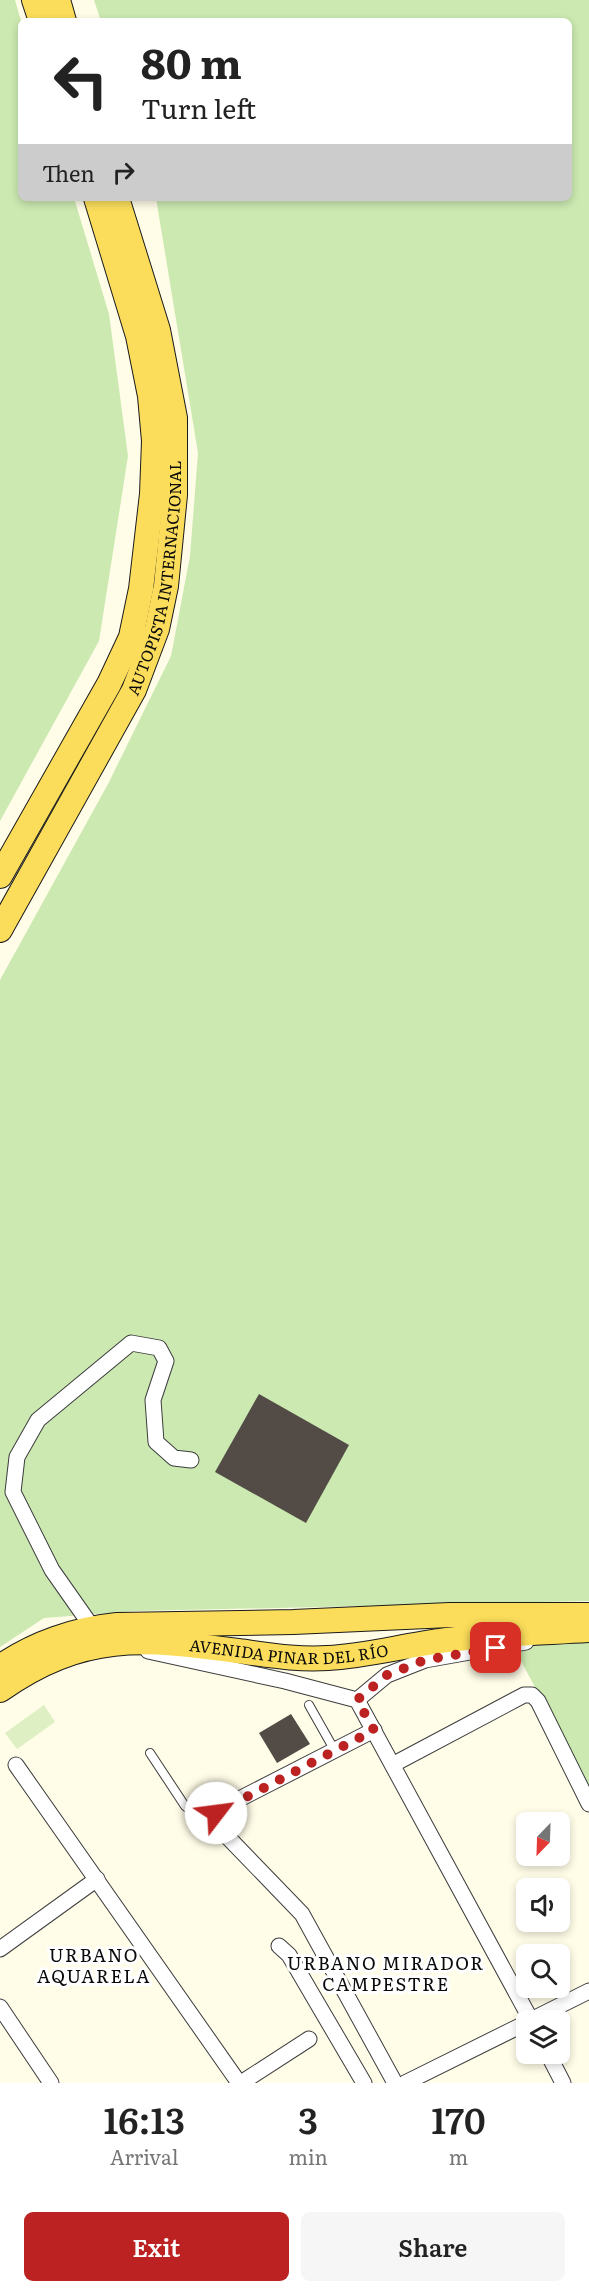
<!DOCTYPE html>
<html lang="en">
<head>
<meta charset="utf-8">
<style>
	:root { --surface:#fff; --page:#f6f6f6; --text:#222; --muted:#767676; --accent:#bb2221 }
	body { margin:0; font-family:Literata,serif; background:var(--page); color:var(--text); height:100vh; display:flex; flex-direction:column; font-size:22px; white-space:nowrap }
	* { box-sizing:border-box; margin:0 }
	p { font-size:20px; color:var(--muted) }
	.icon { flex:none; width:33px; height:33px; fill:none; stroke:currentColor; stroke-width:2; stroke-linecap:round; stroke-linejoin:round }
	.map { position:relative; height:2083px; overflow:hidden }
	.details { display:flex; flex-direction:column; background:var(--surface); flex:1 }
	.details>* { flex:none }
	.guide { position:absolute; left:18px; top:18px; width:554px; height:183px; border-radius:9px; box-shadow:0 3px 9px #0003; background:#fff; color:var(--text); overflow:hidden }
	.needle { width:39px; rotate:203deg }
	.controls { position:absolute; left:516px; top:1812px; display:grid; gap:12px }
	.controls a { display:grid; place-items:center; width:54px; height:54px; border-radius:9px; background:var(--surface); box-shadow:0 3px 9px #0003; font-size:30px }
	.pin { position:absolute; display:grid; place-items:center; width:51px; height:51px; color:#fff; margin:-26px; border-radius:12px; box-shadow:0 3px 9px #0006 }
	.me { position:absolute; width:66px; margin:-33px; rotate:60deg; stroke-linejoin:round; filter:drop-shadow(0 0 4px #0008) }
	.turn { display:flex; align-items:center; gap:21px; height:126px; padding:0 24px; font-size:27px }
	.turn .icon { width:78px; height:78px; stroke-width:2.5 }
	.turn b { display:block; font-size:42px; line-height:51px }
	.then { display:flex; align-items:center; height:57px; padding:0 24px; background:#0003; gap:12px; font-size:22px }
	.eta { display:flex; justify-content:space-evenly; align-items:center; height:102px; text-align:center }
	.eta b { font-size:36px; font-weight:600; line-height:42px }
	.button { display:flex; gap:12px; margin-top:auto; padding:12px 24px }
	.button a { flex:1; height:69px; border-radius:9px; background:var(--accent); color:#fff; font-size:24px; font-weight:600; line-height:69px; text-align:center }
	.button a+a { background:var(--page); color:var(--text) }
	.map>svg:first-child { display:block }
	.green { fill:#cbe9b1 }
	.pitch { fill:#def0c3 }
	.building { fill:#534c46 }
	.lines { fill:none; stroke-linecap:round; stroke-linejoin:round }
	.service-casing { stroke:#3d3d3d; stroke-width:10 }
	.minor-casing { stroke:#3d3d3d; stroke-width:17 }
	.primary-casing { stroke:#1b1b1b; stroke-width:26 }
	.service { stroke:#fff; stroke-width:8 }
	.minor { stroke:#fff; stroke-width:15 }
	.primary { stroke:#fbdd5b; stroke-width:24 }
	.route { stroke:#bb2221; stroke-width:10; stroke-dasharray:0 18 }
	.labels { text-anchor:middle; stroke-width:6; stroke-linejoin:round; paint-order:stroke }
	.street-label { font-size:16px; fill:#0a0a0a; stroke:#fff }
	.neighbourhood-label { font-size:18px; letter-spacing:1.5px; fill:#0a0a0a; stroke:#fff }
</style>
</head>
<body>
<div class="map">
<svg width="589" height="2083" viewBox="0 0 589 2083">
	<rect width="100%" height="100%" fill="#fffce7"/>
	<g class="green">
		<path d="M 0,0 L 15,0 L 21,21 L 21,198 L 74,198 L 109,314 L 128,456 L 99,641 L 0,821 Z"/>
		<path d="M 94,0 L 589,0 L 589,1601 L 136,1611 L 44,1618 L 0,1647 L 0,980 L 108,784 L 171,656 L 190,556 L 198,453 L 156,198 L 568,198 L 568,21 L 101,21 Z"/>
		<path d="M 589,1634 L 589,1788 L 514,1648 Z"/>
	</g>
	<path class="pitch" d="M 44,1705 L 55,1722 L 17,1749 L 5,1733 Z"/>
	<g class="building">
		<path d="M 259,1394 L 349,1445 L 306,1523 L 215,1472 Z"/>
		<path d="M 291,1714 L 310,1744 L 277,1763 L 259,1733 Z"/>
	</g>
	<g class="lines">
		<defs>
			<g id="service">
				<path d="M 309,1705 L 335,1751"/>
				<path d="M 150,1753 L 185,1806 L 193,1812 L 214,1817"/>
			</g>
			<g id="minor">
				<path d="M 92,1627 L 52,1570 L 13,1492 L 17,1457 L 38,1420 L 131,1343 L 159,1348 L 166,1361 L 153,1400 L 156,1442 L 174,1458 L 191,1460"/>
				<path d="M 148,1651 L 285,1681 L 357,1700 L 531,2020"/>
				<path d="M 357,1700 L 387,1675 L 425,1660 L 526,1642"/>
				<path d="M 374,1730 L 220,1809 L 214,1817 L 218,1827 L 302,1914 L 395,2083"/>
				<path d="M 394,1764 L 524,1695 L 532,1695 L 538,1701 L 589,1804"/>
				<path d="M 16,1765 L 239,2083"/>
				<path d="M 279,1946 L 289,1955 L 364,2083"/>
				<path d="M 0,1949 L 97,1879"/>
				<path d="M 0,2007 L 51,2083"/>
				<path d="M 531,2020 L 589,1991"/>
				<path d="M 548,2054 L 563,2083"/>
				<path d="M 241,2083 L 309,2039"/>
				<path d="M 405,2083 L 526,2023"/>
			</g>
			<g id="primary">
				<path d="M 34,0 L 41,21"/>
				<path d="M 58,0 L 64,21"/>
				<path d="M 0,876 L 109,684 L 131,637 L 141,589 L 152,494 L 154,441 L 150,396 L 138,336 L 96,198"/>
				<path id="s1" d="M 0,930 L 134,690 L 157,629 L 166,586 L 175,495 L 175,418 L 158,330 L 117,198"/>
				<path d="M 0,1667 C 34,1643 76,1629 117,1625 L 293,1622 L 450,1615 L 589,1615"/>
				<path id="s2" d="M 0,1690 C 83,1632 142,1638 238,1651 C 269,1655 296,1660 328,1658 C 365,1656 402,1646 440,1641 C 489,1634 539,1633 589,1630"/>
			</g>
		</defs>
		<use href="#service" class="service-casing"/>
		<use href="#minor" class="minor-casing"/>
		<use href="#primary" class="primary-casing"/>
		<use href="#service" class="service"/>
		<use href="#minor" class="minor"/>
		<use href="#primary" class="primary"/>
	</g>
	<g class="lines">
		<path class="route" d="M 216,1813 L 374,1730 L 357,1700 L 387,1675 L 425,1660 L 496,1648"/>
	</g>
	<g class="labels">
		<g class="street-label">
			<text dy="6" stroke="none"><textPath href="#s1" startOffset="390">AUTOPISTA INTERNACIONAL</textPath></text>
			<text dy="6" stroke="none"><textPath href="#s2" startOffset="300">AVENIDA PINAR DEL RÍO</textPath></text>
		</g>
		<g class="neighbourhood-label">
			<text x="94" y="1962">URBANO<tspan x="94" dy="21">AQUARELA</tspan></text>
			<text x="386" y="1970">URBANO MIRADOR<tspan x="386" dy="21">CAMPESTRE</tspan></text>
		</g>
	</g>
</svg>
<div class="controls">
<a><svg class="needle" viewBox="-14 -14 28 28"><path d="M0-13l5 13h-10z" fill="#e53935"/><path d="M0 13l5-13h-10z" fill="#767676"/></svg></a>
<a><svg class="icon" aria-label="sound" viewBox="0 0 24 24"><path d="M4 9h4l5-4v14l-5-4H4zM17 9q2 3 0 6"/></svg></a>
<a><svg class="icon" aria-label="search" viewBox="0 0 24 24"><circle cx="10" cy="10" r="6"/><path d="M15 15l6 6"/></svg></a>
<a><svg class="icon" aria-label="layers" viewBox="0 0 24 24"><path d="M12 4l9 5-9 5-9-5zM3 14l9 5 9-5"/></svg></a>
</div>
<div class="pin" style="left:496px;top:1648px;background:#d93025"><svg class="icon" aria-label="arrive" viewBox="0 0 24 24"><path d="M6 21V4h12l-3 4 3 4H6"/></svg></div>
<svg class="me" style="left:216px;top:1813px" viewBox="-20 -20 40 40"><circle r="19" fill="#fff"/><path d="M0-13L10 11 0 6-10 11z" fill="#bb2221"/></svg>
<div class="guide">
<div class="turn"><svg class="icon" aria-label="left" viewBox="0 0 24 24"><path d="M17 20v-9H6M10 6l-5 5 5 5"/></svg><div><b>80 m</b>Turn left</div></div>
<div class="then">Then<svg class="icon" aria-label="right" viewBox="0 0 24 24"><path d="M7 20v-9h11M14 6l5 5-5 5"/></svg></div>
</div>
</div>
<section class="details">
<div class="eta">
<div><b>16:13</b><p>Arrival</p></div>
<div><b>3</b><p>min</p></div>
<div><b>170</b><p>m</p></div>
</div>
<div class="button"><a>Exit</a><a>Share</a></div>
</section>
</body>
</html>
